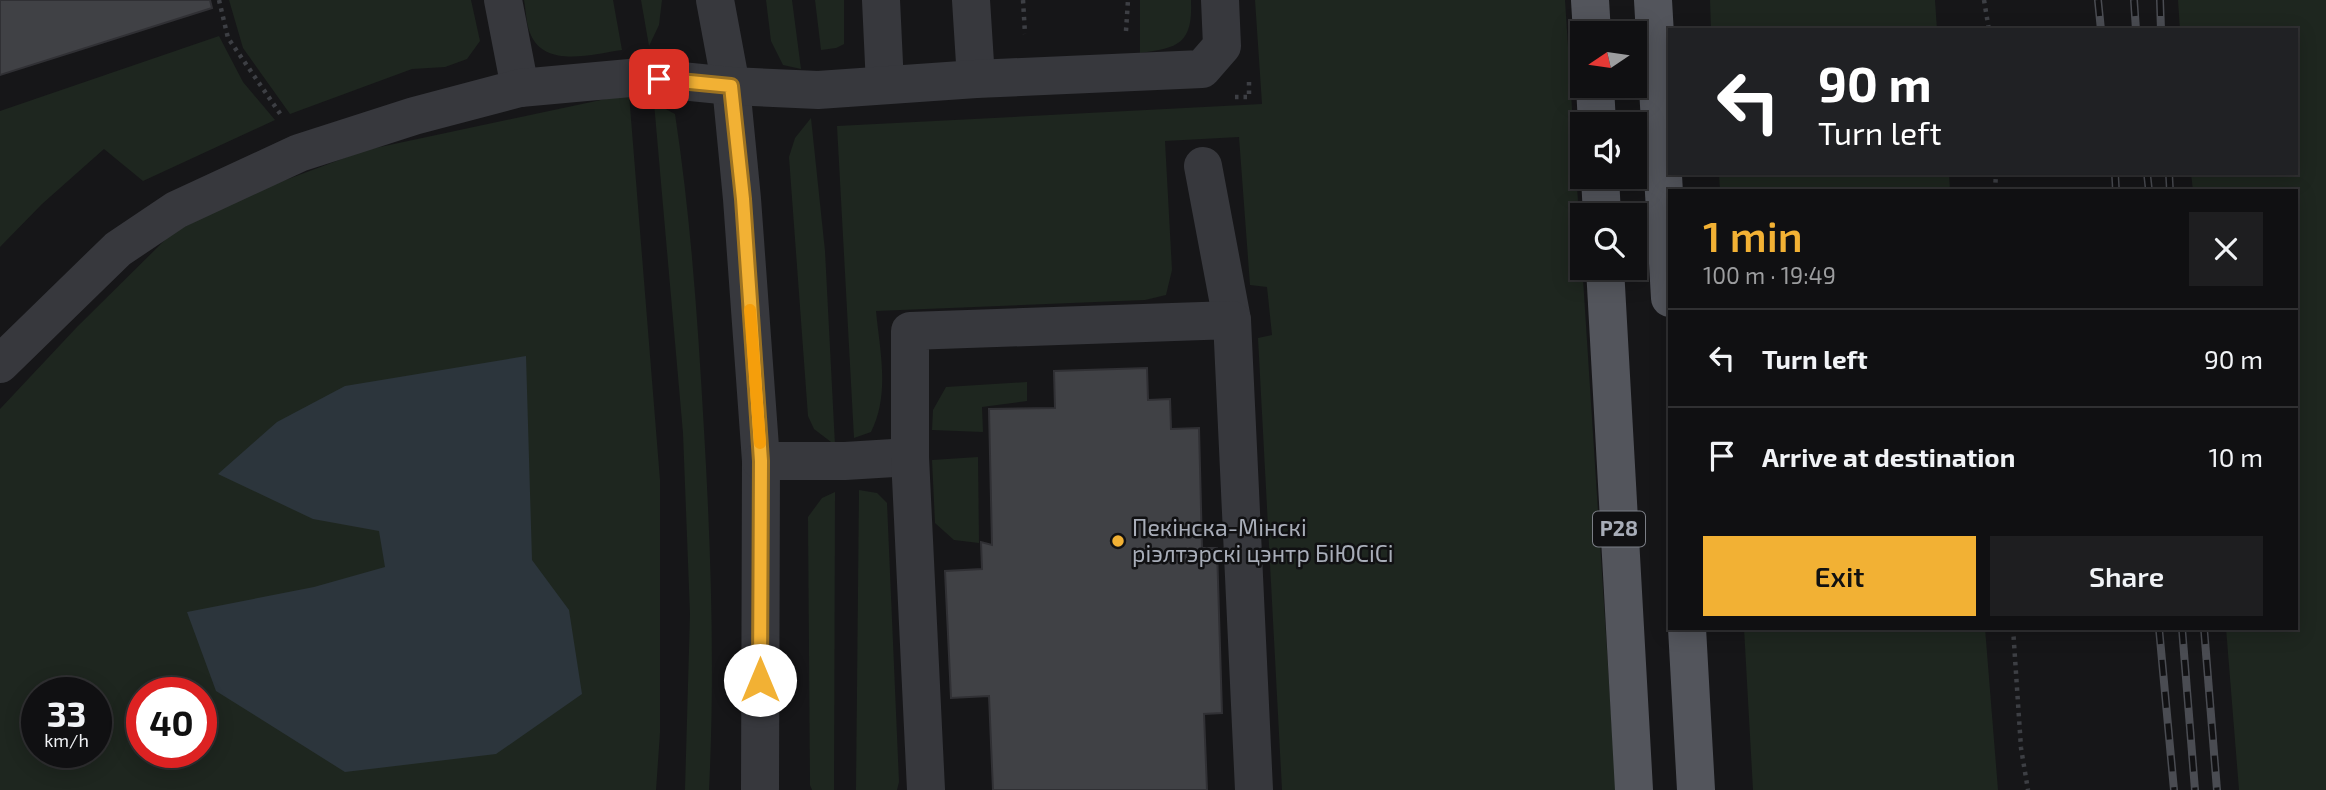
<!DOCTYPE html>
<html lang="en">
<head>
<meta charset="utf-8">
<style>
	:root { --surface:#101012; --page:#1e1e20; --text:#f1f3f6; --muted:#9c9d9f; --line:#303032; --accent:#f2b134 }
	body { margin:0; font-family:"Exo 2",sans-serif; background:var(--page); color:var(--text); height:100vh; display:flex; flex-direction:column; font-size:26px; white-space:nowrap }
	* { box-sizing:border-box; margin:0 }
	p { font-size:23px; color:var(--muted) }
	.icon { flex:none; width:38px; height:38px; fill:none; stroke:currentColor; stroke-width:2; stroke-linecap:round; stroke-linejoin:round }
	.map { position:relative; flex:1; overflow:hidden }
	.sheet { position:absolute; left:1668px; top:189px; width:630px; height:441px; display:flex; flex-direction:column; background:var(--surface); border-radius:0px; box-shadow:0 4px 18px #0003,0 0 0 2px var(--line) }
	.sheet>* { flex:none }
	.top-card { position:absolute; left:1668px; top:28px; width:630px; height:147px; border-radius:0px; box-shadow:0 4px 18px #0003,0 0 0 2px var(--line); background:#202124; color:#fff; overflow:hidden }
	.needle { width:46px; rotate:257deg }
	.buttons { position:absolute; left:1570px; top:21px; display:grid; gap:14px }
	.buttons a { display:grid; place-items:center; width:77px; height:77px; border-radius:0px; background:var(--surface); box-shadow:0 4px 18px #0003,0 0 0 2px var(--line); font-size:35px }
	.speed { position:absolute; left:21px; top:677px; display:flex; gap:14px; font-size:35px; font-weight:700; text-align:center }
	.speed>* { display:grid; place-content:center; width:91px; height:91px; border-radius:50%; background:var(--surface); box-shadow:0 4px 18px #0003,0 0 0 2px var(--line); line-height:1 }
	.speed small { font-size:18px; font-weight:400 }
	.speed .limit { border:10px solid #d22; background:#fff; color:#111 }
	.pin { position:absolute; display:grid; place-items:center; width:60px; height:60px; color:#fff; margin:-30px; border-radius:14px; box-shadow:0 4px 10px #0006 }
	.me { position:absolute; width:77px; margin:-38px; rotate:0deg; stroke-linejoin:round; filter:drop-shadow(0 0 5px #0008) }
	.turn { display:flex; align-items:center; gap:24px; height:147px; padding:0 35px; font-size:32px }
	.turn .icon { width:91px; height:91px; stroke-width:2.5 }
	.turn b { display:block; font-size:49px; line-height:60px }
	.round { display:grid; place-items:center; flex:none; width:74px; height:74px; border-radius:0px; background:var(--page) }
	.headline { display:flex; align-items:center; justify-content:space-between; height:119px; padding:0 35px }
	h1 { font-size:42px; font-weight:600; line-height:52px; color:var(--accent) }
	.cta { display:flex; gap:14px; margin-top:auto; padding:14px 35px }
	.cta a { flex:1; height:80px; border-radius:0px; background:var(--accent); color:#111; font-size:28px; font-weight:600; line-height:80px; text-align:center }
	.cta a+a { background:var(--page); color:var(--text) }
	ul { padding:0; list-style:none }
	li { display:flex; align-items:center; gap:21px; height:98px; padding:0 35px; border-top:2px solid var(--line) }
	li div { flex:1 }
	li b { display:block; font-size:26px }
	li em { font-style:normal }
	.map>svg:first-child { display:block }
	.green { fill:#1e261f; fill-rule:evenodd }
	.water { fill:#2c353c }
	.building { fill:#404145; stroke:#303034; stroke-width:2 }
	.lines { fill:none; stroke-linecap:round; stroke-linejoin:round }
	.path { stroke:#3d3f44; stroke-width:4.5; stroke-dasharray:3.5 5; stroke-linecap:butt }
	.minor { stroke:#37383d; stroke-width:38 }
	.major { stroke:#53555c; stroke-width:38 }
	.rail-casing { stroke:#4a4c52; stroke-width:8 }
	.rail { stroke:#111113; stroke-width:5; stroke-dasharray:16; stroke-linecap:butt }
	.route-casing { stroke:#9d7322; stroke-width:18 }
	.route { stroke:#f2b134; stroke-width:12 }
	.slow { stroke:#f59e0b; stroke-width:12 }
	.poi-dot { fill:#f2b134; stroke:#111113; stroke-width:2.5 }
	.labels { text-anchor:middle; stroke-width:5; stroke-linejoin:round; paint-order:stroke }
	.shield { fill:#111113; stroke:#7b7e86; stroke-width:2 }
	.shield-label { font-size:21px; font-weight:bold; fill:#a8adb8 }
	.poi-label { font-size:23px; fill:#a8adb8; stroke:#111113; text-anchor:start }
</style>
</head>
<body>
<div class="map">
<svg width="2326" height="790" viewBox="0 0 2326 790">
	<rect width="100%" height="100%" fill="#161618"/>
	<g class="green">
		<path d="M 229,0 L 471,0 L 480,41 L 467,59 L 445,67 L 412,69 L 290,114 L 243,48 Z"/>
		<path d="M 524,0 L 613,0 L 622,50 C 593,54 544,69 530,33 C 526,23 526,10 524,0 Z"/>
		<path d="M 641,0 L 662,0 L 659,25 L 649,46 Z"/>
		<path d="M 766,0 L 792,0 L 801,69 L 783,65 L 771,41 Z"/>
		<path d="M 815,0 L 844,0 L 844,44 L 836,48 L 821,50 Z"/>
		<path d="M 1140,0 L 1191,0 C 1193,44 1178,48 1140,53 Z"/>
		<path d="M 1255,0 L 1565,0 L 1616,790 L 1282,790 L 1258,338 L 1272,335 L 1267,287 L 1250,285 L 1239,137 L 1165,141 L 1172,270 L 1166,295 L 1145,300 L 876,311 C 880,352 890,394 871,432 L 854,438 L 837,126 L 1262,104 Z"/>
		<path d="M 1710,0 L 1935,0 L 1937,30 L 1711,30 Z"/>
		<path d="M 2178,0 L 2326,0 L 2326,790 L 2239,790 L 2226,628 L 2296,628 L 2296,191 L 2193,191 L 2191,173 L 2296,173 L 2296,30 L 2180,30 Z"/>
		<path d="M 219,36 L 243,82 L 275,120 L 143,181 L 104,149 L 42,204 L 0,247 L 0,111 Z"/>
		<path d="M 629,94 L 660,480 L 660,733 L 656,790 L 0,790 L 0,409 L 77,327 L 172,233 L 256,191 L 366,150 ZM 37,693 L 96,693 L 96,752 L 37,752 ZM 142,693 L 201,693 L 201,752 L 142,752 Z"/>
		<path d="M 654,103 L 675,114 C 691,219 698,324 704,430 C 711,550 715,670 709,790 L 685,790 L 690,614 L 683,433 Z"/>
		<path d="M 811,118 L 825,251 L 835,445 L 814,429 L 808,416 L 789,157 L 795,138 Z"/>
		<path d="M 1719,173 L 1949,173 L 1950,191 L 1720,191 Z"/>
		<path d="M 1027,382 L 1027,401 L 982,407 L 983,432 L 932,430 L 933,410 L 946,387 Z"/>
		<path d="M 978,457 L 979,543 L 954,540 L 935,523 L 932,460 Z"/>
		<path d="M 859,490 L 877,493 L 887,503 L 899,782 L 897,790 L 856,790 Z"/>
		<path d="M 835,492 L 834,790 L 812,790 L 810,785 L 808,517 L 822,498 Z"/>
		<path d="M 1744,628 L 1985,628 L 1998,790 L 1753,790 Z"/>
	</g>
	<path class="water" d="M 526,356 L 532,560 L 569,610 L 582,694 L 496,754 L 345,772 L 216,691 L 187,612 L 314,587 L 385,567 L 379,531 L 313,519 L 218,474 L 277,422 L 345,386 Z"/>
	<g class="building">
		<path d="M 0,0 L 210,0 L 212,8 L 0,75 Z"/>
		<path d="M 1147,368 L 1148,400 L 1170,399 L 1171,429 L 1199,428 L 1202,548 L 1217,548 L 1222,713 L 1204,714 L 1207,790 L 993,790 L 989,696 L 951,698 L 945,571 L 982,569 L 981,542 L 992,545 L 989,409 L 1055,408 L 1054,371 Z"/>
	</g>
	<g class="lines">
		<g class="path">
			<path d="M 219,0 L 228,38 L 281,115"/>
			<path d="M 1023,0 L 1025,34"/>
			<path d="M 1984,0 L 1989,30"/>
			<path d="M 1126,31 L 1128,0"/>
			<path d="M 1235,97 L 1249,97 L 1249,81"/>
			<path d="M 1995,191 L 1996,173"/>
			<path d="M 2013,628 L 2021,748 L 2028,790"/>
		</g>
		<g class="minor">
			<path d="M 503,0 L 520,88"/>
			<path d="M 715,0 L 731,86 L 742,199 L 761,461 L 760,790"/>
			<path d="M 881,0 L 885,85"/>
			<path d="M 971,0 L 976,79"/>
			<path d="M 1203,166 L 1232,320"/>
			<path d="M 0,364 L 118,249 L 176,210 L 299,153 L 414,116 L 520,88 L 641,77 L 731,86 L 818,90 L 976,79 L 1202,69 L 1222,46 L 1220,0"/>
			<path d="M 761,461 L 845,461 L 910,457"/>
			<path d="M 926,790 L 910,457 L 910,331 L 1232,320 L 1254,790"/>
		</g>
		<g class="major">
			<path d="M 1590,0 L 1592,33"/>
			<path d="M 1653,0 L 1670,298"/>
			<path d="M 1595,86 L 1597,124"/>
			<path d="M 1600,177 L 1602,215"/>
			<path d="M 1605,268 L 1634,790"/>
			<path d="M 1687,628 L 1696,790"/>
		</g>
		<defs>
			<g id="rail">
				<path d="M 2098,0 L 2101,30"/>
				<path d="M 2134,0 L 2136,30"/>
				<path d="M 2160,0 L 2161,30"/>
				<path d="M 2115,173 L 2116,191"/>
				<path d="M 2147,173 L 2149,191"/>
				<path d="M 2169,173 L 2170,191"/>
				<path d="M 2159,628 L 2174,790"/>
				<path d="M 2182,628 L 2195,790"/>
				<path d="M 2204,628 L 2217,790"/>
			</g>
		</defs>
		<use href="#rail" class="rail-casing"/>
		<use href="#rail" class="rail"/>
	</g>
	<g class="lines">
		<defs>
			<path id="route" d="M 659,79 L 731,86 L 743,199 L 761,461 L 760,680"/>
		</defs>
		<use href="#route" class="route-casing"/>
		<use href="#route" class="route"/>
		<path class="slow" d="M 750,310 L 760,443"/>
	</g>
	<circle class="poi-dot" cx="1118" cy="541" r="7"/>
	<g class="labels">
		<rect class="shield" x="1593" y="511.5" width="52" height="35" rx="5"/>
		<g class="shield-label">
			<text x="1619" y="536">Р28</text>
		</g>
		<g class="poi-label">
			<text x="1132" y="536">Пекінска-Мінскі<tspan x="1132" dy="26">ріэлтэрскі цэнтр БіЮСіСі</tspan></text>
		</g>
	</g>
</svg>
<div class="buttons">
<a><svg class="needle" viewBox="-14 -14 28 28"><path d="M0-13l5 13h-10z" fill="#e53935"/><path d="M0 13l5-13h-10z" fill="#9c9d9f"/></svg></a>
<a><svg class="icon" aria-label="sound" viewBox="0 0 24 24"><path d="M4 9h4l5-4v14l-5-4H4zM17 9q2 3 0 6"/></svg></a>
<a><svg class="icon" aria-label="search" viewBox="0 0 24 24"><circle cx="10" cy="10" r="6"/><path d="M15 15l6 6"/></svg></a>
</div>
<div class="speed"><div>33<small>km/h</small></div><div class="limit">40</div></div>
<div class="pin" style="left:659px;top:79px;background:#d93025"><svg class="icon" aria-label="arrive" viewBox="0 0 24 24"><path d="M6 21V4h12l-3 4 3 4H6"/></svg></div>
<svg class="me" style="left:760px;top:680px" viewBox="-20 -20 40 40"><circle r="19" fill="#fff"/><path d="M0-13L10 11 0 6-10 11z" fill="#f2b134"/></svg>
<div class="top-card">
<div class="turn"><svg class="icon" aria-label="left" viewBox="0 0 24 24"><path d="M17 20v-9H6M10 6l-5 5 5 5"/></svg><div><b>90 m</b>Turn left</div></div>
</div>
<section class="sheet">
<div class="headline"><div><h1>1 min</h1><p>100 m · 19:49</p></div><a class="round"><svg class="icon" aria-label="close" viewBox="0 0 24 24"><path d="M6 6l12 12M18 6L6 18"/></svg></a></div>
<ul>
<li><svg class="icon" aria-label="left" viewBox="0 0 24 24"><path d="M17 20v-9H6M10 6l-5 5 5 5"/></svg><div><b>Turn left</b></div><em>90 m</em></li>
<li><svg class="icon" aria-label="arrive" viewBox="0 0 24 24"><path d="M6 21V4h12l-3 4 3 4H6"/></svg><div><b>Arrive at destination</b></div><em>10 m</em></li>
</ul>
<div class="cta"><a>Exit</a><a>Share</a></div>
</section>
</div>
</body>
</html>
